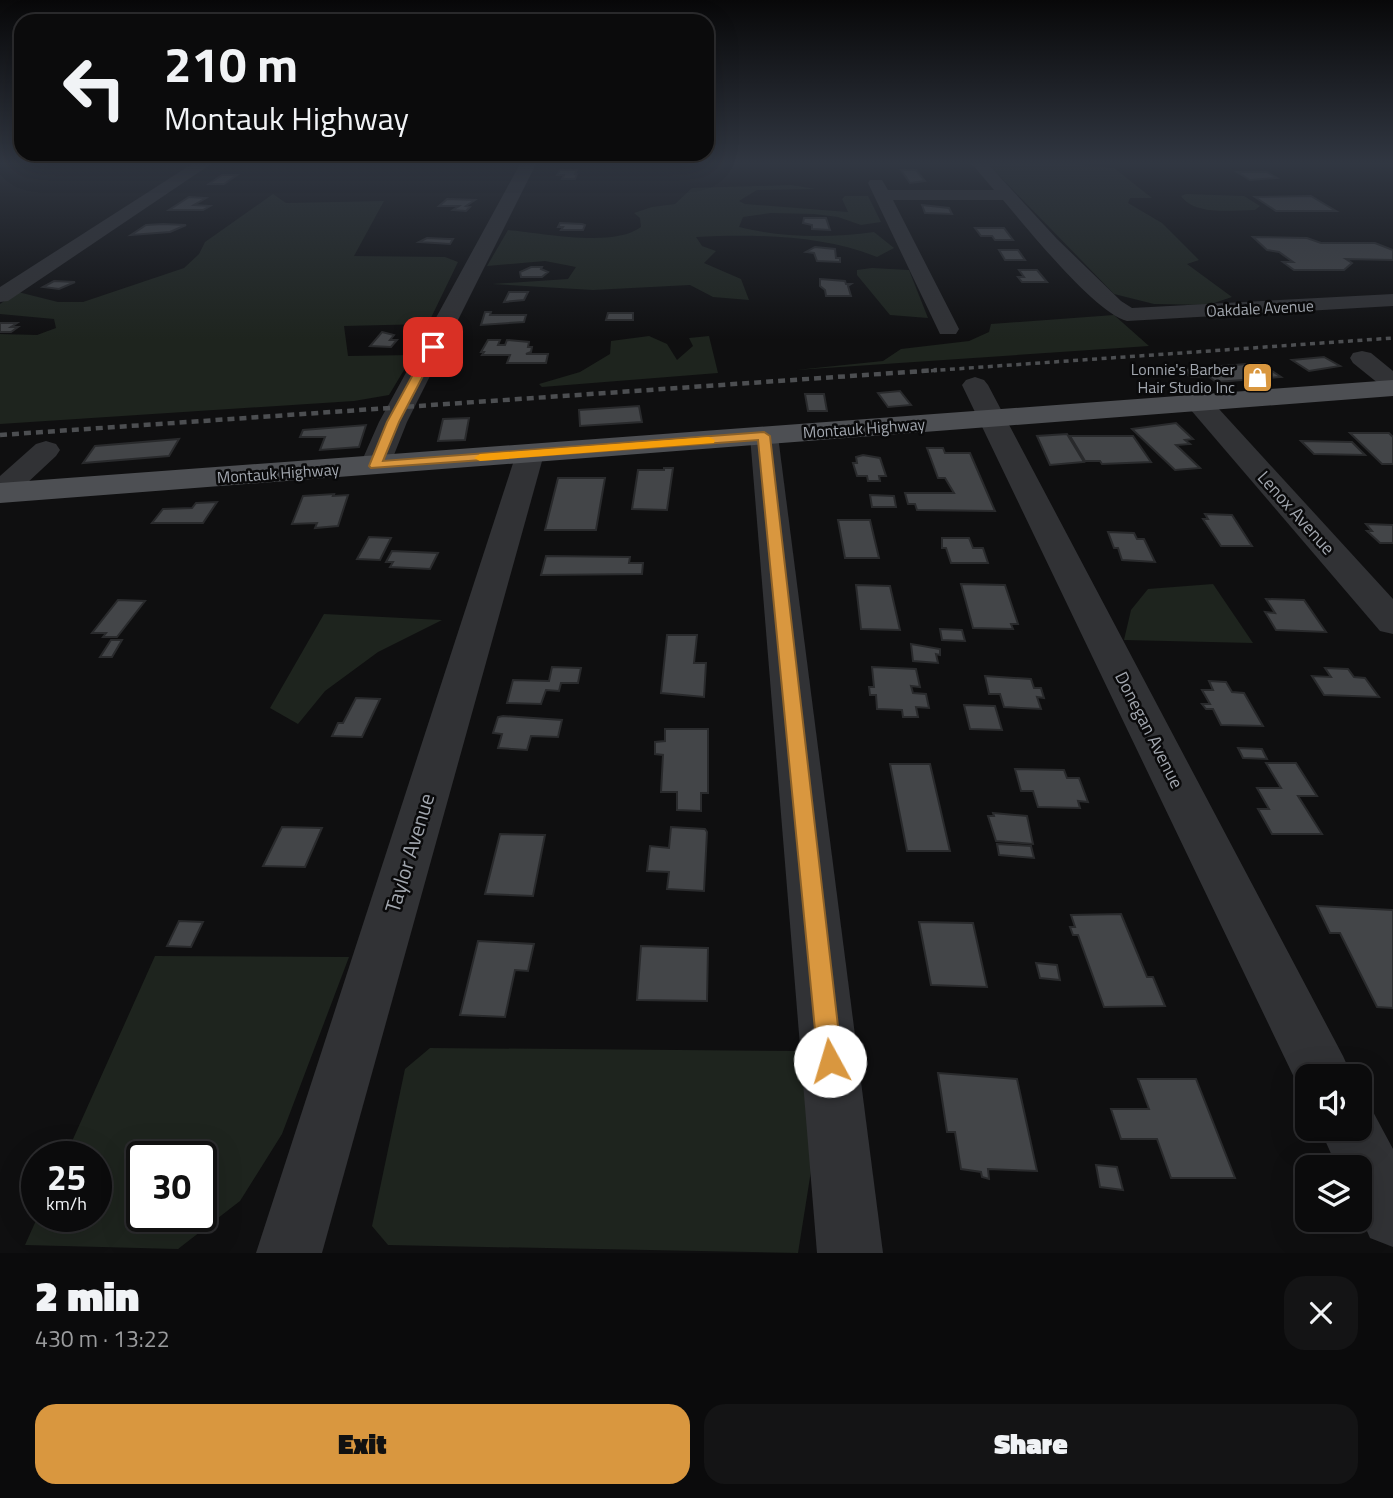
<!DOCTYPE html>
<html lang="en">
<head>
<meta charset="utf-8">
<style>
	:root { --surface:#0b0b0c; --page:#141415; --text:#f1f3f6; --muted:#9a9b9d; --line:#2b2b2d; --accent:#d9973f }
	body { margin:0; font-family:"Titillium Web",sans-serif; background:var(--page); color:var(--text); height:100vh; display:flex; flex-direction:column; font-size:26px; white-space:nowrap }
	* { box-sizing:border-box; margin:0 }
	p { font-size:23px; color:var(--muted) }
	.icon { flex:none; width:38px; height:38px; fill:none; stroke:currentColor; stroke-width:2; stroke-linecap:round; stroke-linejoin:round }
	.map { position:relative; height:1253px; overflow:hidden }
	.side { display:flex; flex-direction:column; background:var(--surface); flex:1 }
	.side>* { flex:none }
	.guide { position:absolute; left:14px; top:14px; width:700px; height:147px; border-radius:21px; box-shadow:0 7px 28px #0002,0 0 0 2px var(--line); background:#0b0b0c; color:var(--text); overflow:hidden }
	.fabs { position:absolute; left:1295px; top:1064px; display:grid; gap:14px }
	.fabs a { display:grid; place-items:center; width:77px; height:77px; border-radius:14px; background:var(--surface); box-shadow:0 7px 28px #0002,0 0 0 2px var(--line); font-size:35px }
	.speed { position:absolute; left:21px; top:1141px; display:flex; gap:14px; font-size:35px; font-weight:700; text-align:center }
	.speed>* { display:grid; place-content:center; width:91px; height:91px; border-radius:50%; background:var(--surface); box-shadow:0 7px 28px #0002,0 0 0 2px var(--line); line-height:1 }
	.speed small { font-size:18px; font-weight:400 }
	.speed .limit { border:4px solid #111; border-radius:10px; background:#fff; color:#111 }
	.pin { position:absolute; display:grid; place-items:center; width:60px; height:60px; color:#fff; margin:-30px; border-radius:14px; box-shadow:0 4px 10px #0006 }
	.me { position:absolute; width:77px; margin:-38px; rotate:354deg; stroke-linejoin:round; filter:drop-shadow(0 0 5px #0008) }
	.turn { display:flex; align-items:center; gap:24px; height:147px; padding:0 35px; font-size:32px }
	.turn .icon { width:91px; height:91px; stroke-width:2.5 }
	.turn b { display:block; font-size:49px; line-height:60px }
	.round { display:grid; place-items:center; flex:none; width:74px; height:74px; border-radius:21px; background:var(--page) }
	.overview { display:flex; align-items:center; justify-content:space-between; height:119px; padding:0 35px }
	h1 { font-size:42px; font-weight:800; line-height:52px }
	.cta { display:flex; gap:14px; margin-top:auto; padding:14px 35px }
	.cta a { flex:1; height:80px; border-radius:21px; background:var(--accent); color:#111; font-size:28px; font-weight:800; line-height:80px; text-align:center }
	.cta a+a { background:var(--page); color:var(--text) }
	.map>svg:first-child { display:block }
	.green { fill:#1e241e; fill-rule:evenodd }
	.building { fill:#434548; stroke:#292a2c; stroke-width:2 }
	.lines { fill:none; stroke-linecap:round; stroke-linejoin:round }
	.minor { fill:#313235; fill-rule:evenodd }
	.major { fill:#4d4f53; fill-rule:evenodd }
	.rail-far1 { stroke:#4c4e51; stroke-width:3.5; stroke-dasharray:5 4.5; stroke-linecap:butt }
	.rail { stroke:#4c4e51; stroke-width:4.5; stroke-dasharray:7 5; stroke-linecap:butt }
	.route { fill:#d9973f; stroke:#8d6229; stroke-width:2 }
	.slow { fill:#f59e0b }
	.labels { text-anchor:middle; stroke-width:5; stroke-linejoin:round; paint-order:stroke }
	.far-street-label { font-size:16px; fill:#a2a7af; stroke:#0a0a0b }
	.far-poi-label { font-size:16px; fill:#a2a7af; stroke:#0a0a0b; text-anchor:end }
	.street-label { font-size:18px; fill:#a2a7af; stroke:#0a0a0b }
	.near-street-label { font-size:21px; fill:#a2a7af; stroke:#0a0a0b }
</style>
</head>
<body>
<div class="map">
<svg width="1393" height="1253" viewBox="0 0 1393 1253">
	<rect width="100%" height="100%" fill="#0f0f10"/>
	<g class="green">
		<path d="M 988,164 L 1073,164 L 1114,168 L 1152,198 L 1130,198 L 1128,203 L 1162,223 L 1199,260 L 1187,264 L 1232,297 L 1208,305 L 1154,304 L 1114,294 Z"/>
		<path d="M 791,185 L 816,189 L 757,190 L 739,201 L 745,204 L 848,212 L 842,199 L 845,196 L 868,196 L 881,222 L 861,225 L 838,217 L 814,214 L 771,213 L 743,217 L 739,227 C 782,238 831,238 874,232 L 894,248 L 877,257 C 822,235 755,234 696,237 L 702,246 L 716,251 L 704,263 L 741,279 L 749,300 L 713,297 L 690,285 L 593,290 L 492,284 L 568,279 L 576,267 L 545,261 L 487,266 L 508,230 C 542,233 613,248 641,227 L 640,218 L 634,213 L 652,207 L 675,204 L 692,188 Z"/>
		<path d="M 273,194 L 286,203 L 384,201 L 354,256 L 445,257 L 458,262 L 428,324 L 344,326 L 348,356 L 413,355 L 389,395 L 354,401 L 0,424 L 0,334 L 37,335 L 56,328 L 54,319 L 0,314 L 0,304 L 18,292 L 58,302 L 83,302 L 184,268 L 199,254 L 205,242 Z"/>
		<path d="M 1186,194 L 1244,196 L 1260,206 L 1255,210 C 1232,210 1195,216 1181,196 Z"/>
		<path d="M 872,268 L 909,270 L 928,318 L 890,315 L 857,275 L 857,270 Z"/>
		<path d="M 1114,315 L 1149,346 L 796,370 L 883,361 L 901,349 L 969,341 L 989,332 L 991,324 Z"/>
		<path d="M 649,336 L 667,344 L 677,360 L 693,346 L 689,338 L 709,336 L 718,373 L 542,387 L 539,384 L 580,372 L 610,354 L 611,341 Z"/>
		<path d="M 1213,584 L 1253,643 L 1124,640 L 1131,610 L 1148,589 Z"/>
		<path d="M 324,614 L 442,620 L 378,652 L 325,691 L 298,724 L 270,708 Z"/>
		<path d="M 155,956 L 349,957 L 282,1134 L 240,1201 L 178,1249 L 25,1245 L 38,1216 L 96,1216 L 96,1157 L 65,1157 ZM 142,1157 L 201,1157 L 201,1216 L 142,1216 Z"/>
		<path d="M 430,1048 L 805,1051 L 811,1171 L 798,1253 L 388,1245 L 372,1226 L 405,1069 Z"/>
	</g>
	<g class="building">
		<path d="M 560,170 L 577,170 L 575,174 L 577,174 L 575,179 L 562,179 L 564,175 L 557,175 Z"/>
		<path d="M 901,170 L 916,170 L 925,181 L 910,183 Z"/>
		<path d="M 1237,172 L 1267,172 L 1277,178 L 1250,180 Z"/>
		<path d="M 222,175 L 237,175 L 224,184 L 209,184 Z"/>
		<path d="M 1311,196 L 1336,211 L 1276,211 L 1255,197 Z"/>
		<path d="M 189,197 L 206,198 L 194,205 L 210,206 L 203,210 L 169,210 Z"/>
		<path d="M 447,199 L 475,200 L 466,206 L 470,207 L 466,211 L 453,210 L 459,206 L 439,206 Z"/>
		<path d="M 922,205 L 949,208 L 952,214 L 925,213 Z"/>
		<path d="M 804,218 L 826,218 L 830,230 L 812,229 L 812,225 L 803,223 Z"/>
		<path d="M 560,223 L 582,224 L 585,225 L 583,230 L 561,230 L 563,227 L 558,227 Z"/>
		<path d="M 146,225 L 163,224 L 186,225 L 170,232 L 131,235 Z"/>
		<path d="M 975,228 L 1004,228 L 1013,240 L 995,240 L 992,236 L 981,236 Z"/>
		<path d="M 1253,237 L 1307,238 L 1321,243 L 1375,243 L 1393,250 L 1393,260 L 1346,259 L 1352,263 L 1344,270 L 1294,270 L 1283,262 L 1293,262 L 1279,252 L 1267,250 Z"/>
		<path d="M 427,238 L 449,239 L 453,239 L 450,244 L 419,242 Z"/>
		<path d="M 815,247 L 835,249 L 836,258 L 840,258 L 840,262 L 817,261 L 814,253 L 806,252 Z"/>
		<path d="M 999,250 L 1018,250 L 1025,260 L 1005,260 Z"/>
		<path d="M 531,267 L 542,267 L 541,269 L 548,272 L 542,277 L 521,277 L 520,272 Z"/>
		<path d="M 1019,270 L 1037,270 L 1047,282 L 1022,282 L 1018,277 L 1024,277 Z"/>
		<path d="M 820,279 L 845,281 L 846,284 L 851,284 L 848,286 L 851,296 L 826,296 L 825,290 L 820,286 Z"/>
		<path d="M 54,281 L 75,282 L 59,289 L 43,287 Z"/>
		<path d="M 509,292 L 528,292 L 524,300 L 504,302 Z"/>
		<path d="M 485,312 L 491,312 L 490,315 L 526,315 L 524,322 L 481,325 Z"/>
		<path d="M 608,313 L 633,313 L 633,320 L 606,320 Z"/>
		<path d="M 0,323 L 17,323 L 11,327 L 18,327 L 11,332 L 0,332 Z"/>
		<path d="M 382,332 L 394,335 L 390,340 L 397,340 L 391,347 L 370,346 Z"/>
		<path d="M 488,340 L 500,340 L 498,345 L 505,345 L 507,340 L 529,342 L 528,347 L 532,347 L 531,352 L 526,354 L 548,354 L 546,363 L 507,363 L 510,355 L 482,355 L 484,352 L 481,352 Z"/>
		<path d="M 1324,357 L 1340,366 L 1309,371 L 1292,360 Z"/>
		<path d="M 1260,363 L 1281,377 L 1216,382 L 1208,376 L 1191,377 L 1180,369 Z"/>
		<path d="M 900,391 L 911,405 L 888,407 L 878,393 Z"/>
		<path d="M 805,394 L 824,394 L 827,411 L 808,411 Z"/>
		<path d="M 639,406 L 642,422 L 580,426 L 579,410 Z"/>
		<path d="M 469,418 L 465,440 L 438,441 L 443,419 Z"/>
		<path d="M 1176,423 L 1193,439 L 1185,440 L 1190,444 L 1176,445 L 1200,468 L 1175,470 L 1132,429 Z"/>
		<path d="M 366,425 L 359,447 L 320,450 L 325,437 L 300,437 L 303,430 Z"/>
		<path d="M 1350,433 L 1389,433 L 1393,437 L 1393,464 L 1382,464 Z"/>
		<path d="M 1067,434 L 1084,462 L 1050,465 L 1037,436 Z"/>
		<path d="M 1070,436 L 1133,436 L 1151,462 L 1102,464 L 1100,461 L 1085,461 Z"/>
		<path d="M 179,439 L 169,456 L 83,463 L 95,446 Z"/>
		<path d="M 1301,441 L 1352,442 L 1365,455 L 1314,454 Z"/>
		<path d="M 927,448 L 943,448 L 945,453 L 970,453 L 995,511 L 917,510 L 915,504 L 908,504 L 905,493 L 954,493 L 945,478 L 938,478 Z"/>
		<path d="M 863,455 L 880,458 L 886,476 L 879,476 L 880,481 L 868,481 L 867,476 L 857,476 L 853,463 L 857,463 L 856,457 Z"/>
		<path d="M 664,468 L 673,468 L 667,510 L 632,509 L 638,470 L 664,470 Z"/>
		<path d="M 558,478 L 605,478 L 596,530 L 545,530 Z"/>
		<path d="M 334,494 L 333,496 L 348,495 L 338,526 L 315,528 L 317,523 L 292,524 L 303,496 Z"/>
		<path d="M 870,495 L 894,496 L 896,507 L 872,507 Z"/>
		<path d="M 217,502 L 203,523 L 152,523 L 163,509 L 192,508 L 196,503 Z"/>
		<path d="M 1205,514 L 1232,515 L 1252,546 L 1221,546 L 1203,519 L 1208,519 Z"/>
		<path d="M 838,520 L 870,520 L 879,558 L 845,558 Z"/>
		<path d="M 1366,524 L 1393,525 L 1393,543 L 1380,543 L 1367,531 L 1372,531 Z"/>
		<path d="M 1108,532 L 1134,533 L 1137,539 L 1144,539 L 1155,562 L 1122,560 L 1118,548 L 1114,548 Z"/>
		<path d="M 369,537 L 391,538 L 380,560 L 357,559 Z"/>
		<path d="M 942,538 L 969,538 L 973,548 L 983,548 L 988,563 L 951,563 L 946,548 L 942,548 Z"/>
		<path d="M 392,551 L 438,553 L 430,569 L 390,567 L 393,562 L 386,562 Z"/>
		<path d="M 546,556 L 630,557 L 629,563 L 643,563 L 642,574 L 541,575 Z"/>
		<path d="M 961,584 L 1005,585 L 1018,624 L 1011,624 L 1013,629 L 973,628 Z"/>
		<path d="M 856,585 L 890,586 L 900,630 L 861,629 Z"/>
		<path d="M 1266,599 L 1304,600 L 1326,632 L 1276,630 L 1265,612 L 1275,613 Z"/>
		<path d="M 118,600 L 145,601 L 117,637 L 103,637 L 106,633 L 92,633 Z"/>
		<path d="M 940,629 L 962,630 L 965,641 L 942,640 Z"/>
		<path d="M 667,635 L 697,635 L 694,663 L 706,663 L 704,697 L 661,693 Z"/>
		<path d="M 111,640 L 122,640 L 112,657 L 100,657 Z"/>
		<path d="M 911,644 L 940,649 L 940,655 L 936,654 L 938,663 L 913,661 Z"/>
		<path d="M 552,667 L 581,668 L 578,683 L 561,683 L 559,691 L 546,690 L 541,704 L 507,703 L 513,680 L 549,681 Z"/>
		<path d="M 872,667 L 916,669 L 920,687 L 911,686 L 913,693 L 926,694 L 929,708 L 916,707 L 918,717 L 903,717 L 902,710 L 877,709 L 876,695 L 870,695 L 869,687 L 874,687 Z"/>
		<path d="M 1325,668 L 1348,669 L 1354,677 L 1365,678 L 1379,697 L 1324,695 L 1312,676 L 1331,677 Z"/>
		<path d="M 985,676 L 1031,679 L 1034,688 L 1041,688 L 1044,698 L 1037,697 L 1041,709 L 1004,707 L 1000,694 L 989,694 Z"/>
		<path d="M 1209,681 L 1226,682 L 1232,692 L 1244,693 L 1263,726 L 1221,725 L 1213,709 L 1206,709 L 1202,704 L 1210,704 L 1202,690 L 1213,690 Z"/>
		<path d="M 356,698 L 380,699 L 362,737 L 332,736 L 338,723 L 343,723 Z"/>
		<path d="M 964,705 L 995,706 L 1002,730 L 970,729 Z"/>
		<path d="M 503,716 L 562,720 L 558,737 L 531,736 L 527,750 L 498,748 L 502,734 L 493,733 L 498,717 Z"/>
		<path d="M 665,729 L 708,729 L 708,793 L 701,793 L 701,811 L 677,810 L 677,792 L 661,792 L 663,755 L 655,754 L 655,742 L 665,741 Z"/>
		<path d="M 1238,748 L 1262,749 L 1267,759 L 1243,758 Z"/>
		<path d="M 1266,763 L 1296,763 L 1317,796 L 1298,796 L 1322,834 L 1272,834 L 1258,809 L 1269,809 L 1257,788 L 1281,788 Z"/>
		<path d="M 890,764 L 930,764 L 950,851 L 907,851 Z"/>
		<path d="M 1015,769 L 1064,770 L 1067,778 L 1079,778 L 1088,802 L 1078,801 L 1080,808 L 1038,807 L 1033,791 L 1021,791 Z"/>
		<path d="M 993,813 L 1027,816 L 1033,844 L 996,841 L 988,816 L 994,816 Z"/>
		<path d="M 282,827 L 322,828 L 305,867 L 263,866 Z"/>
		<path d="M 671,827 L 705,829 L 707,832 L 704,891 L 667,889 L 669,872 L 647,871 L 650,846 L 669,848 Z"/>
		<path d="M 500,834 L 545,835 L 533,896 L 485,894 Z"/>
		<path d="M 997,844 L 1031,846 L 1034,858 L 999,855 Z"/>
		<path d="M 1317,906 L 1393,910 L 1393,1008 L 1377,1007 L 1340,933 L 1330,933 Z"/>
		<path d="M 1121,914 L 1147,977 L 1153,977 L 1165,1006 L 1104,1007 L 1078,935 L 1073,935 L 1070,927 L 1075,927 L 1071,915 Z"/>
		<path d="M 179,921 L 203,922 L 191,947 L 167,946 Z"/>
		<path d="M 919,922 L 973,923 L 987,987 L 931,985 Z"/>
		<path d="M 478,941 L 534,944 L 528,971 L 515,970 L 505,1017 L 460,1015 Z"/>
		<path d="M 641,946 L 708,948 L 707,1001 L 637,1000 Z"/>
		<path d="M 1036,963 L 1057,965 L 1060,980 L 1040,978 Z"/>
		<path d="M 938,1073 L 1017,1079 L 1037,1171 L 988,1169 L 989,1179 L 982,1177 L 981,1172 L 961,1169 L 955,1132 L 947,1132 Z"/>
		<path d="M 1138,1079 L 1196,1079 L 1235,1178 L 1171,1178 L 1157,1139 L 1121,1139 L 1111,1109 L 1149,1109 Z"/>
		<path d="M 1096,1165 L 1117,1167 L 1123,1190 L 1100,1187 Z"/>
	</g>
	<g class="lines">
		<g class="minor">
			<path d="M 192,164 L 211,164 L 8,301 L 0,302 L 0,287 Z"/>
			<path d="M 520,164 L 536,164 L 407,422 L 390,465 L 385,471 L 375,474 L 365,471 L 360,465 L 379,422 Z"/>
			<path d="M 972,164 L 988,164 L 1057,239 L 1121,301 L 1132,308 L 1393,294 L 1393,306 L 1127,321 C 1095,313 1027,228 1003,200 L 893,200 L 959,329 L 956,334 L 940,334 L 868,183 L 870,180 L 882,180 L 888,190 L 994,190 Z"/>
			<path d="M 1362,351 L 1371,353 L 1393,371 L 1393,391 L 1384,388 L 1353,363 L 1350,358 L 1353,353 Z"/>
			<path d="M 975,377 L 984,380 L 988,385 L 1343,1056 L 1352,1076 L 1307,1076 L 1307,1098 L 1303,1096 L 962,385 L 966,380 Z"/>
			<path d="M 1199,395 L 1208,397 L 1393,599 L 1393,634 L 1380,631 L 1190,409 L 1186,403 L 1190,397 Z"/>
			<path d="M 764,428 L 774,430 L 778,436 L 883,1253 L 817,1253 L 750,436 L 754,430 Z"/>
			<path d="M 46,441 L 56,444 L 60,450 L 56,456 L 11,498 L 0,501 L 0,476 L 36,444 Z"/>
			<path d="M 530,445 L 540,448 L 544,454 L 322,1253 L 256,1253 L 516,454 L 520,448 Z"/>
			<path d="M 1360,1103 L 1371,1108 L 1393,1149 L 1393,1247 L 1370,1238 L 1360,1215 L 1360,1167 L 1337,1167 L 1320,1129 L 1360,1129 Z"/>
		</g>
		<path class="major" d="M 1393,380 L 1393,396 L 0,503 L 0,483 Z"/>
		<path class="rail-far1" d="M 912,372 L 1393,338"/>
		<path class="rail" d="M 0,435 L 937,370"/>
	</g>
	<linearGradient id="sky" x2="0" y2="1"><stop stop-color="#080809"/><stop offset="0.48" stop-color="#313742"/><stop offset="1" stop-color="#313742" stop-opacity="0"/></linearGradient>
	<rect width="1393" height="340" fill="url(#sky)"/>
	<path class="route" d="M 433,344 L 438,347 L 399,422 L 383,461 L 764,432 L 770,436 L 842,1061 L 839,1070 L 830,1073 L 821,1070 L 818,1061 L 758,440 L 371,468 L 369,466 L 387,422 L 428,347 Z"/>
	<path class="slow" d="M 709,437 L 715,440 L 714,443 L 480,461 L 474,458 L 480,454 Z"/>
	<defs>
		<symbol id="shop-square" viewBox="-11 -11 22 22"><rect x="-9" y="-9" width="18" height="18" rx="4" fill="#d9973f" stroke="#0a0a0b"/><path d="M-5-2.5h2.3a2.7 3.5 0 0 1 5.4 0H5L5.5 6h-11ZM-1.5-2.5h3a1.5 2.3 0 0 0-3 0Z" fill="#fff"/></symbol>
	</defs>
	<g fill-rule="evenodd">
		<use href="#shop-square" x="1240" y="360" width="35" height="35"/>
	</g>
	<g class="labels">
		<g class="far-street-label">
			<text transform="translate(1260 308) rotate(-3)" y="6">Oakdale Avenue</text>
			<text transform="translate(864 428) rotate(-4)" y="6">Montauk Highway</text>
			<text transform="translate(278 473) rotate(-4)" y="6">Montauk Highway</text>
		</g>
		<g class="far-poi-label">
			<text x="1235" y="375">Lonnie's Barber<tspan x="1235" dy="18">Hair Studio Inc</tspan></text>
		</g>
		<g class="street-label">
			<text transform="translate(1296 513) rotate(48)" y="6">Lenox Avenue</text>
			<text transform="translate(1149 730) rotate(63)" y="6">Donegan Avenue</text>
		</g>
		<g class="near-street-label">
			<text transform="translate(410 853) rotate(-73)" y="7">Taylor Avenue</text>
		</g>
	</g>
</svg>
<div class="fabs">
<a><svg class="icon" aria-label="sound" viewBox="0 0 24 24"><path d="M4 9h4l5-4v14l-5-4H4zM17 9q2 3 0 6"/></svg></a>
<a><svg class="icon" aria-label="layers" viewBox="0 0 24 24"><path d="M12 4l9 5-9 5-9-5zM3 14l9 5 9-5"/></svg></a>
</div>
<div class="speed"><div>25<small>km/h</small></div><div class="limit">30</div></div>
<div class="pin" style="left:433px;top:347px;background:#d93025"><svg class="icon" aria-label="arrive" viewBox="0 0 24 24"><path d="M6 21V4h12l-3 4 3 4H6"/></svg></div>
<svg class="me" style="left:830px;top:1061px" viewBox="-20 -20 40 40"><circle r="19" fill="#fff"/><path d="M0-13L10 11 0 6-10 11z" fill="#d9973f"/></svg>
<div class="guide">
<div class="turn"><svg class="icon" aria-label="left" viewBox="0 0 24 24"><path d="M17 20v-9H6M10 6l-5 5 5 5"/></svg><div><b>210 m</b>Montauk Highway</div></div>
</div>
</div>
<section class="side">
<div class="overview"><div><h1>2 min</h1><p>430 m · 13:22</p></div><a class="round"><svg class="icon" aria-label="close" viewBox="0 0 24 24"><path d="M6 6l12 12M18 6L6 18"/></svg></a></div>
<div class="cta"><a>Exit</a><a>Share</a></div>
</section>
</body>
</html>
